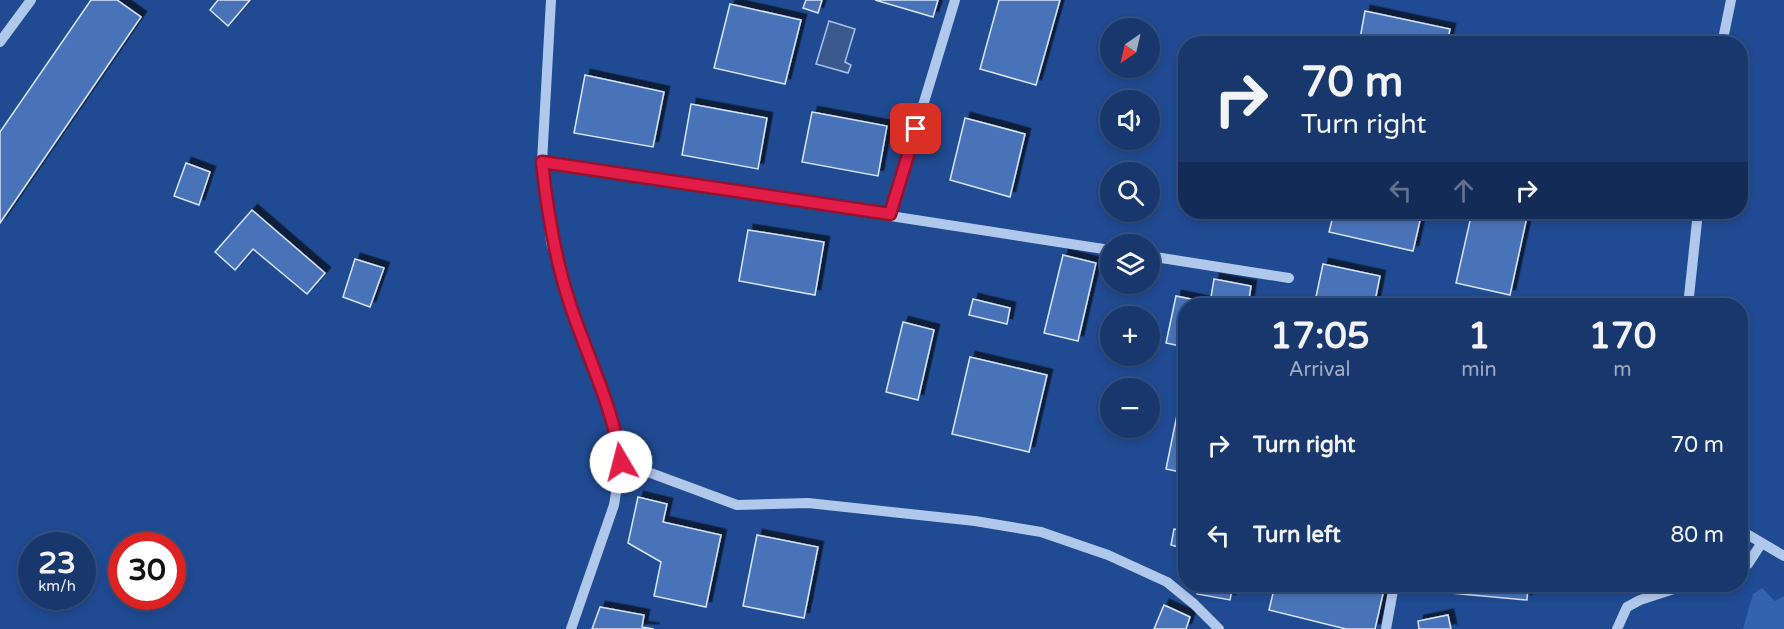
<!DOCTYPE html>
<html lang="en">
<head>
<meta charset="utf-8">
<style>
	:root { --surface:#18386d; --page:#213f72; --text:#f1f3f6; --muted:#9facc2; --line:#365280 }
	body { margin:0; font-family:"Varela Round",sans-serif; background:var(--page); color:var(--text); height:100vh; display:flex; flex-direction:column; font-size:22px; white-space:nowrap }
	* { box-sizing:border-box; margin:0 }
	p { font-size:20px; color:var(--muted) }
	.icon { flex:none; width:33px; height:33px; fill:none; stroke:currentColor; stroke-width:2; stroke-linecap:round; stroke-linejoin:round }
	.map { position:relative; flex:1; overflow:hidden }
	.details { position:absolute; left:1178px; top:298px; width:570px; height:294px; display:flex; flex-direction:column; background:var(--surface); border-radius:24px; box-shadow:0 3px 9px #0003,0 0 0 2px var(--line) }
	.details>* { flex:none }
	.banner { position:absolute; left:1178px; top:36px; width:570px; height:183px; border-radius:24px; box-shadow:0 3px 9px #0003,0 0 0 2px var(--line); background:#18386d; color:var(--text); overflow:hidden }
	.needle { width:39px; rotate:214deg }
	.tools { position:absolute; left:1100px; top:18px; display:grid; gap:12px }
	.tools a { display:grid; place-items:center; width:60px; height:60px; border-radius:50%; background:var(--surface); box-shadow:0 3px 9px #0003,0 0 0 2px var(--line); font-size:30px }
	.speed { position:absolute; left:18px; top:532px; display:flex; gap:12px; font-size:30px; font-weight:700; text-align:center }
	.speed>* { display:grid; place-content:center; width:78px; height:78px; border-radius:50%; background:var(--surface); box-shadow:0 3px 9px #0003,0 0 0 2px var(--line); line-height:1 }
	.speed small { font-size:15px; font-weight:400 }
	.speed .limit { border:9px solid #d22; background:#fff; color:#111 }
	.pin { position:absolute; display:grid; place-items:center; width:51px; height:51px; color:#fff; margin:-26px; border-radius:12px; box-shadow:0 3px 9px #0006 }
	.me { position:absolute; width:66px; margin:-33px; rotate:352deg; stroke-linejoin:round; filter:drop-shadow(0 0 4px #0008) }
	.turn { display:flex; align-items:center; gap:21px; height:126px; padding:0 24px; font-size:27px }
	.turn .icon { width:78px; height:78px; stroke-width:2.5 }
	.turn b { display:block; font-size:42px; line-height:51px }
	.lanes { display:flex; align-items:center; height:57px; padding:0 24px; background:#0003; justify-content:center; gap:30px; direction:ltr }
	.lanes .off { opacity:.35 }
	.eta { display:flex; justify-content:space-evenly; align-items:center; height:102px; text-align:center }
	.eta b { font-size:36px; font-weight:700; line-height:42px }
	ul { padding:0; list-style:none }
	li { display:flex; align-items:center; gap:18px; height:90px; padding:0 24px }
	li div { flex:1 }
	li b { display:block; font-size:22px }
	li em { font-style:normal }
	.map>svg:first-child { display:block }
	.green { fill:#3463ae }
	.water { fill:#3b598d; stroke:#a5c2ee; stroke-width:1.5 }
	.building { fill:#4973b8; stroke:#d7e4f9; stroke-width:1.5; filter:url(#shadow) }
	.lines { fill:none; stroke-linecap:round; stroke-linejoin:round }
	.minor { stroke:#b1c8ed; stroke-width:10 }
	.route-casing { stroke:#92132f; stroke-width:15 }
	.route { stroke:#e11d48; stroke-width:10 }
</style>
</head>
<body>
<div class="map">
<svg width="1784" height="629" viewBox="0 0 1784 629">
	<defs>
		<filter id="shadow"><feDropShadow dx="5.5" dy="-5.5" stdDeviation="0" flood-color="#0009"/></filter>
	</defs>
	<rect width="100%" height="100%" fill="#204a91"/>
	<path class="green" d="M 1762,588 L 1775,601 L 1784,596 L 1784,629 L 1743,629 L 1753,594 Z"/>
	<path class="water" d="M 829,21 L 855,29 L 845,62 L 851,65 L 848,73 L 816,64 Z"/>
	<g class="building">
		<path d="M 91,0 L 117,0 L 141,17 L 0,223 L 0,132 Z"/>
		<path d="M 218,0 L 250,0 L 228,26 L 210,10 Z"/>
		<path d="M 806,0 L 822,0 L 818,13 L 803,8 Z"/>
		<path d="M 875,0 L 938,0 L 933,17 Z"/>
		<path d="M 999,0 L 1060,0 L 1036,85 L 980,69 Z"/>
		<path d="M 730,4 L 801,20 L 785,84 L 714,68 Z"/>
		<path d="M 1365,11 L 1450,29 L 1447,44 L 1359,44 Z"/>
		<path d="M 585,75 L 664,92 L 653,147 L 574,133 Z"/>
		<path d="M 691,104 L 767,118 L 758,169 L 682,155 Z"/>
		<path d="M 812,112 L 887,126 L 878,176 L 802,162 Z"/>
		<path d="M 965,118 L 1025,134 L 1010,197 L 950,180 Z"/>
		<path d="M 186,163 L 210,172 L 199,205 L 174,196 Z"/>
		<path d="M 252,210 L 325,273 L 307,294 L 253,249 L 235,270 L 215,252 Z"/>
		<path d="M 1334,212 L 1422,212 L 1413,251 L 1329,232 Z"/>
		<path d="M 1472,212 L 1528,212 L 1510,295 L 1456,283 Z"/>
		<path d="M 748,230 L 824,242 L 815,295 L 739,281 Z"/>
		<path d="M 1063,255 L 1096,263 L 1078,341 L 1044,333 Z"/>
		<path d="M 355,259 L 384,268 L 370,307 L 343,297 Z"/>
		<path d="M 1323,264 L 1380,276 L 1374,306 L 1314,306 Z"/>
		<path d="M 1214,279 L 1251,286 L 1248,306 L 1185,306 L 1185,347 L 1166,343 L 1176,296 L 1210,303 Z"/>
		<path d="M 973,299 L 1010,308 L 1007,324 L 969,315 Z"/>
		<path d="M 903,322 L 934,330 L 918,400 L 886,392 Z"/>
		<path d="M 970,357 L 1047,375 L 1029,452 L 952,434 Z"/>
		<path d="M 1185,376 L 1185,473 L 1166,469 Z"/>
		<path d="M 638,497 L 667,504 L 663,522 L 721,535 L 706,607 L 654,596 L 661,562 L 628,543 Z"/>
		<path d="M 1174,529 L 1185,531 L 1185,549 L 1171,545 Z"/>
		<path d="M 757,535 L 818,547 L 804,618 L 743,606 Z"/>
		<path d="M 1199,585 L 1233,585 L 1230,600 L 1197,594 Z"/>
		<path d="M 1275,585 L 1385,585 L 1375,629 L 1346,629 L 1269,610 Z"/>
		<path d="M 1441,585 L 1528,585 L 1527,600 L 1440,592 Z"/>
		<path d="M 1164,605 L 1190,617 L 1186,629 L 1154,629 Z"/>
		<path d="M 600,607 L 644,615 L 642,627 L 654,629 L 592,629 Z"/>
		<path d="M 1448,615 L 1451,629 L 1419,629 L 1418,621 Z"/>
	</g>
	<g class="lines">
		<g class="minor">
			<path d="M 551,0 L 542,162 L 551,242 L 569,302 L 617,432 L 621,462 L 614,505 L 571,629"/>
			<path d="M 0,42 L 31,0"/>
			<path d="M 1722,44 L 1731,0"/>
			<path d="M 542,162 L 1110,250"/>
			<path d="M 890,214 L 955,0"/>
			<path d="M 1149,256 L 1289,278"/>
			<path d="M 1688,306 L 1698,212"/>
			<path d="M 621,462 L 737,505 L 808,503 L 975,521 L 1041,532 L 1108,555 L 1167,582 L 1194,604 L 1219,629"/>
			<path d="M 1740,530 L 1784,556"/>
			<path d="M 1740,567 L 1748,564 L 1761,544"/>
			<path d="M 1386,629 L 1394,585"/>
			<path d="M 1617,629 L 1627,607 L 1640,600 L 1686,585"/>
		</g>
	</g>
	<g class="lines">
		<defs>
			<path id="route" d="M 621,462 C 613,406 586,354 569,301 C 554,255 547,209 542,162 L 890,214 L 916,129"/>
		</defs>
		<use href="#route" class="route-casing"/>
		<use href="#route" class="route"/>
	</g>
</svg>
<div class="tools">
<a><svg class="needle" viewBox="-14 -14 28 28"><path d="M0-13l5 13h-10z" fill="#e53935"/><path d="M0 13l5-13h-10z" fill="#9facc2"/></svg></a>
<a><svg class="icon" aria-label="sound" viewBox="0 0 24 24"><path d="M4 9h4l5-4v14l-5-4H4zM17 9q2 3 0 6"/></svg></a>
<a><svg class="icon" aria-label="search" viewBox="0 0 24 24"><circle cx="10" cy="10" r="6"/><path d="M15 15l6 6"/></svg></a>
<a><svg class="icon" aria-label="layers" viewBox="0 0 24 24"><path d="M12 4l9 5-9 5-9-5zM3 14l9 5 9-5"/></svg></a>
<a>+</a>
<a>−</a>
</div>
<div class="speed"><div>23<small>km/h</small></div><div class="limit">30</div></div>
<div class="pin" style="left:916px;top:129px;background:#d93025"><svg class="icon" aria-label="arrive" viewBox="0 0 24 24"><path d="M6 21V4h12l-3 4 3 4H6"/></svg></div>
<svg class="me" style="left:621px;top:462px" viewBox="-20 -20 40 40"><circle r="19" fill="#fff"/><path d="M0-13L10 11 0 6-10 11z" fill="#e11d48"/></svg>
<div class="banner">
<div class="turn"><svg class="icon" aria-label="right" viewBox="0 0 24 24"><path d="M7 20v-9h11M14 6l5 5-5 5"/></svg><div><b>70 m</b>Turn right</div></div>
<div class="lanes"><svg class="icon off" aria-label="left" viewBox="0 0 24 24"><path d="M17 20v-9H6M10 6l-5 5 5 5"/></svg><svg class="icon off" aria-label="ahead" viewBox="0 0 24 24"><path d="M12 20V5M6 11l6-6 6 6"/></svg><svg class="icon" aria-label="right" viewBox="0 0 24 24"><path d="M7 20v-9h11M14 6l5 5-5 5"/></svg></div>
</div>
<section class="details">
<div class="eta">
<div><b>17:05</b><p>Arrival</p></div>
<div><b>1</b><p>min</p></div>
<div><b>170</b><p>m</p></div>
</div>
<ul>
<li><svg class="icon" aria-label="right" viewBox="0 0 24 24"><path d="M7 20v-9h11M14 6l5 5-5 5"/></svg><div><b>Turn right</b></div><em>70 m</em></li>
<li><svg class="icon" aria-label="left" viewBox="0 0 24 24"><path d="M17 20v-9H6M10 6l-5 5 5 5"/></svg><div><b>Turn left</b></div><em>80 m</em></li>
</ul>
</section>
</div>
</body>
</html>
